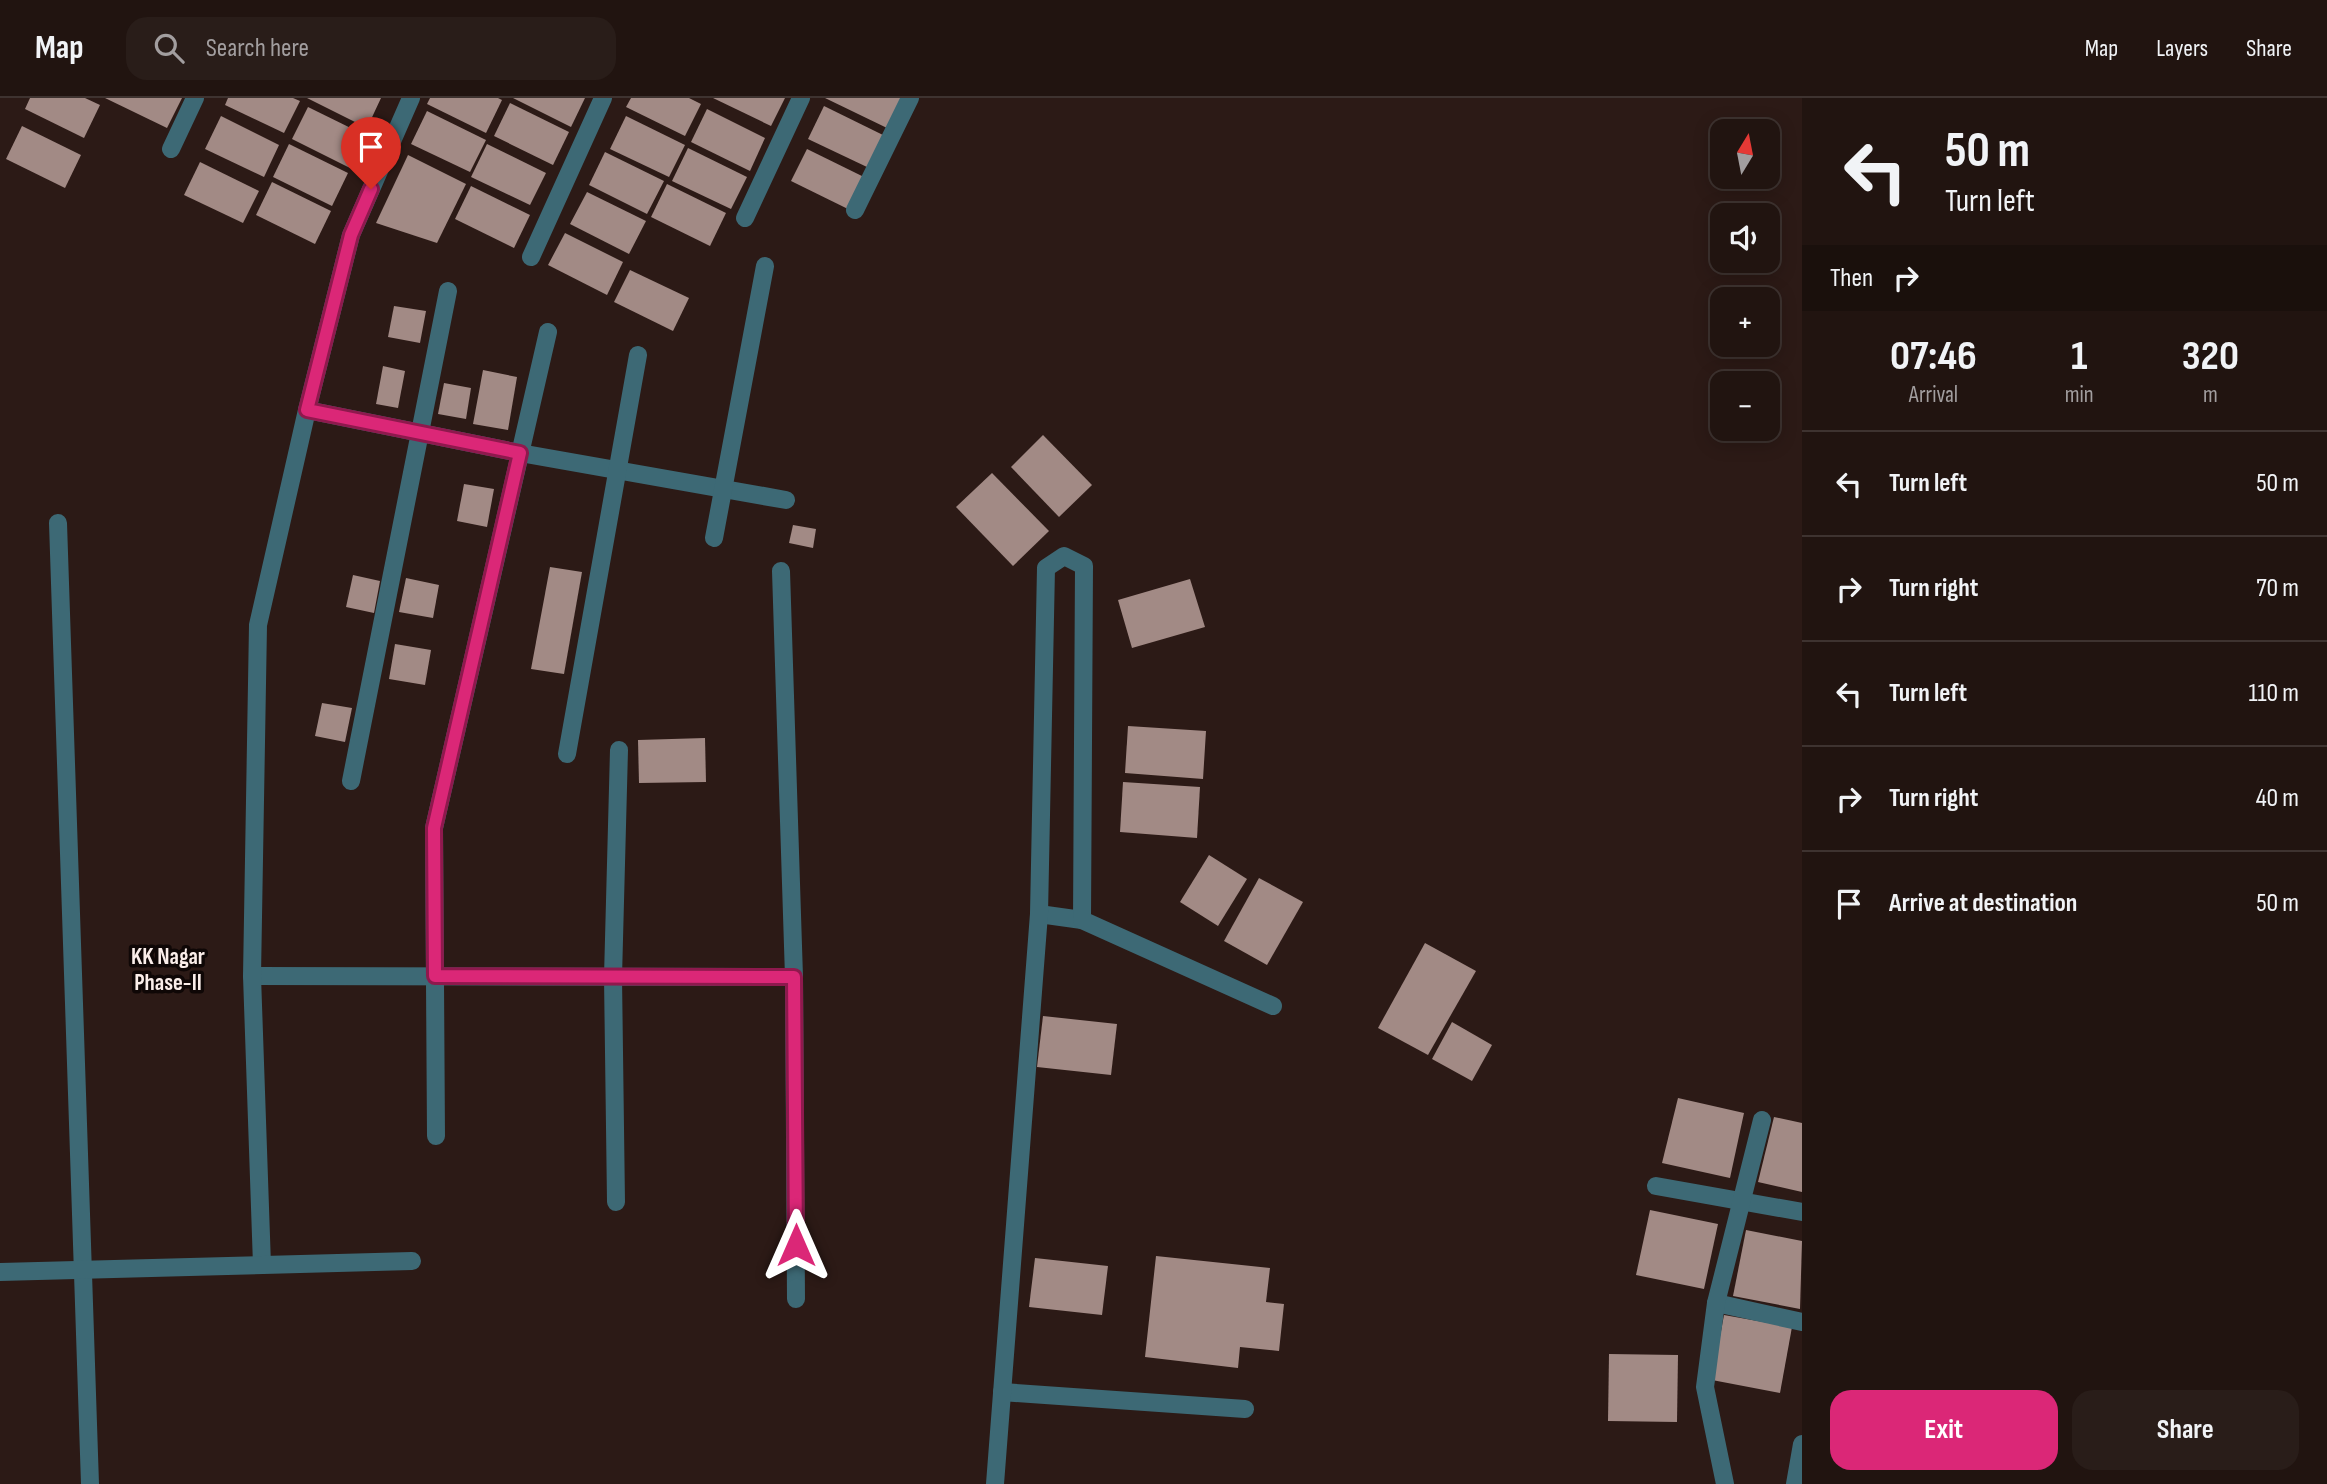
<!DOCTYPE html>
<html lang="en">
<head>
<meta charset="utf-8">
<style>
	:root { --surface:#211410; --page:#291d19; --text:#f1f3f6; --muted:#a29e9f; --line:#3e3330; --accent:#db2777 }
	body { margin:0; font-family:"Sofia Sans Condensed",sans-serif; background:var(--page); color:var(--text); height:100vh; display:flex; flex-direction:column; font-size:26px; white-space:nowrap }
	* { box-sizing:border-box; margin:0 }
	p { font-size:23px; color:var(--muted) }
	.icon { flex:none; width:38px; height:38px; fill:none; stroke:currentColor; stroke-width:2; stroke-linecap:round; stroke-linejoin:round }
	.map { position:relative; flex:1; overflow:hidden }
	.panel { display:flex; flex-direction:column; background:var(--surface); width:525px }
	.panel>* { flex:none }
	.hud { background:#211410; color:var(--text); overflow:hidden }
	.needle { width:46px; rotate:10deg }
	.controls { position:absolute; left:1710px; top:21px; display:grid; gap:14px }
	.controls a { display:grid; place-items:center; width:70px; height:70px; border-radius:14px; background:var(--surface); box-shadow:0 4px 18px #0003,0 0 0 2px var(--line); font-size:35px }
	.pin { position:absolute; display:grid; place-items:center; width:60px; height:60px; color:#fff; margin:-72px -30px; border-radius:50% 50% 50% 0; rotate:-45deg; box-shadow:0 0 7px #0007 }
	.pin .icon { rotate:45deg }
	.me { position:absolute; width:77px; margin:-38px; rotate:0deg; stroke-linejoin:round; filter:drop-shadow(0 0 5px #0008) }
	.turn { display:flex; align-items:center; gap:24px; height:147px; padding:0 28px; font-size:32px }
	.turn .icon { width:91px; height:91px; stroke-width:2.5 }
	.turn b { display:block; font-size:49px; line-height:60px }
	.then { display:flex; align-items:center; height:66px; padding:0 28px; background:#0003; gap:14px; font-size:26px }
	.eta { display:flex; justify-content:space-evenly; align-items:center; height:119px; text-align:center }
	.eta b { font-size:42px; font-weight:700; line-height:49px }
	.primary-button { display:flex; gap:14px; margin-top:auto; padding:14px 28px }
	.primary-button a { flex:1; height:80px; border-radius:21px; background:var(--accent); color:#fff; font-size:28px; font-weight:700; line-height:80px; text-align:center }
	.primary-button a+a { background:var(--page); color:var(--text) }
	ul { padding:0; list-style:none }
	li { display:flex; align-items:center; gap:21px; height:105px; padding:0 28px; border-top:2px solid var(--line) }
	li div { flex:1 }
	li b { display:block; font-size:26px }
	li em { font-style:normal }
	header { display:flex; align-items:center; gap:42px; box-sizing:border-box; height:98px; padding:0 35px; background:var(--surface); border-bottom:2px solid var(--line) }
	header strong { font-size:33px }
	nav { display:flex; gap:38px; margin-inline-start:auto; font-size:24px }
	.search { width:490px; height:63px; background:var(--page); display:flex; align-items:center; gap:18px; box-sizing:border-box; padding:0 24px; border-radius:21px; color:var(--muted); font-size:26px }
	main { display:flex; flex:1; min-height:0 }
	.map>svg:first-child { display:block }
	.building { fill:#a28a85 }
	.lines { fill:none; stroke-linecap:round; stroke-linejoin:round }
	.street { stroke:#3d6975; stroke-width:18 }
	.route-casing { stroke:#8e194d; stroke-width:18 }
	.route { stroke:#db2777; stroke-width:12 }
	.labels { text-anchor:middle; stroke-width:7; stroke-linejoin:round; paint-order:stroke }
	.neighbourhood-label { font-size:23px; font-weight:bold; fill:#fbeeea; stroke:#0f0706 }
</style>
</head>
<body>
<header>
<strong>Map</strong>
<div class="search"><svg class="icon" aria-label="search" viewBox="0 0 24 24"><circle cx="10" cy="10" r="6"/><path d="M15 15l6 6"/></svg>Search here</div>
<nav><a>Map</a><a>Layers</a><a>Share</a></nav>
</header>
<main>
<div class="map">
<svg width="1802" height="1386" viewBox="0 0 1802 1386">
	<rect width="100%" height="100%" fill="#2c1a16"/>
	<g class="building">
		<path d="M 30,0 L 85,0 L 100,7 L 84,40 L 25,11 Z"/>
		<path d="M 105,0 L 182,0 L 167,30 Z"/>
		<path d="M 228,0 L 293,0 L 300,3 L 284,35 L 225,7 Z"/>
		<path d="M 307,0 L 381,0 L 367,30 Z"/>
		<path d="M 430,0 L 498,0 L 502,2 L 486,35 L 427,6 Z"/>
		<path d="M 513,0 L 585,0 L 571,29 Z"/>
		<path d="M 631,0 L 689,0 L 701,6 L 685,38 L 626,9 Z"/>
		<path d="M 713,0 L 785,0 L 771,28 Z"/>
		<path d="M 825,0 L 902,0 L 887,30 Z"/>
		<path d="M 510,5 L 569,34 L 553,67 L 494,38 Z"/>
		<path d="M 824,8 L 883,37 L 867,69 L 808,41 Z"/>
		<path d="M 308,9 L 367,38 L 350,70 L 292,41 Z"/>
		<path d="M 707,11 L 765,40 L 750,73 L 691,44 Z"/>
		<path d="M 427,13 L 486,42 L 470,74 L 411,46 Z"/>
		<path d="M 221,18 L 279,47 L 264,79 L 205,51 Z"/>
		<path d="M 626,18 L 685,47 L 669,79 L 610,51 Z"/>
		<path d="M 22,28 L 81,57 L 65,90 L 6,61 Z"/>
		<path d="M 289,46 L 348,75 L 332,108 L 273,79 Z"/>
		<path d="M 487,46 L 546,75 L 530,107 L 471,79 Z"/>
		<path d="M 688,50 L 747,79 L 731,111 L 672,83 Z"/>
		<path d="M 807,51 L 866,80 L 850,112 L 791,83 Z"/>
		<path d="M 605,54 L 664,83 L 647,116 L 589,87 Z"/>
		<path d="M 408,57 L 466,86 L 437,145 L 376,125 Z"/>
		<path d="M 200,64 L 259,93 L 243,125 L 184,97 Z"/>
		<path d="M 272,84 L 331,113 L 315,146 L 256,117 Z"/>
		<path d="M 667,86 L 726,115 L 710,148 L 651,119 Z"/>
		<path d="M 471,88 L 530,117 L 514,150 L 455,121 Z"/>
		<path d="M 587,94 L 646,123 L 629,156 L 570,126 Z"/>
		<path d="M 565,135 L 623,164 L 607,197 L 548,167 Z"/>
		<path d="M 630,172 L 689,200 L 673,233 L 614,204 Z"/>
		<path d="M 394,208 L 426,213 L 420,245 L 388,239 Z"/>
		<path d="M 383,268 L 405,273 L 398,310 L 376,306 Z"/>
		<path d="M 483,272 L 517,279 L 508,332 L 473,326 Z"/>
		<path d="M 444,285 L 471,290 L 466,321 L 438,316 Z"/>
		<path d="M 1043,337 L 1092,387 L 1059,419 L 1011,369 Z"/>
		<path d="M 992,375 L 1049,433 L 1013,468 L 956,409 Z"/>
		<path d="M 464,386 L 494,391 L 487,429 L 457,423 Z"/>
		<path d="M 793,427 L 816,431 L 813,450 L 789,445 Z"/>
		<path d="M 550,469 L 582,474 L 564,576 L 531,571 Z"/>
		<path d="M 353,477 L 380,483 L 374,515 L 346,509 Z"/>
		<path d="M 406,480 L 439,487 L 433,520 L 399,514 Z"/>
		<path d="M 1190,481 L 1205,529 L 1132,550 L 1118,502 Z"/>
		<path d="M 395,546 L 431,552 L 425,587 L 389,581 Z"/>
		<path d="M 322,605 L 352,610 L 345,644 L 315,638 Z"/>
		<path d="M 1128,628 L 1206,633 L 1203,681 L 1125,675 Z"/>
		<path d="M 705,640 L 706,684 L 639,685 L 638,642 Z"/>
		<path d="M 1123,684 L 1200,689 L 1197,740 L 1120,734 Z"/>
		<path d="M 1209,757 L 1247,781 L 1218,828 L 1180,804 Z"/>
		<path d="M 1259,780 L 1303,804 L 1267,867 L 1224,843 Z"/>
		<path d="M 1425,845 L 1476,873 L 1428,957 L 1378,930 Z"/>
		<path d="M 1043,918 L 1117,926 L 1111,977 L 1037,969 Z"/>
		<path d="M 1452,924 L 1492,947 L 1472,983 L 1432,961 Z"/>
		<path d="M 1678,1000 L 1744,1015 L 1730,1080 L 1662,1065 Z"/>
		<path d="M 1774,1019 L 1802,1025 L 1802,1094 L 1758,1084 Z"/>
		<path d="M 1650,1112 L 1718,1126 L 1704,1191 L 1636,1177 Z"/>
		<path d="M 1746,1132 L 1802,1143 L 1800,1211 L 1733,1198 Z"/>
		<path d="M 1156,1158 L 1270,1170 L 1266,1204 L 1284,1206 L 1279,1253 L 1240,1249 L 1238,1270 L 1145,1259 Z"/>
		<path d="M 1035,1160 L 1108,1168 L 1102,1217 L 1029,1209 Z"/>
		<path d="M 1724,1217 L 1792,1229 L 1780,1295 L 1712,1282 Z"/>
		<path d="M 1609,1256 L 1678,1257 L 1677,1324 L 1608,1323 Z"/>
	</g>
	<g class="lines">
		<g class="street">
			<path d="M 171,51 L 195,0"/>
			<path d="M 855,112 L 910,0"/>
			<path d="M 745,120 L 801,0"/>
			<path d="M 531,159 L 603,0"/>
			<path d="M 307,312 L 520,355 L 786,402"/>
			<path d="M 58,425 L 90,1386"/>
			<path d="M 714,440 L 765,168"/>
			<path d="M 781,473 L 794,879 L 796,1201"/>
			<path d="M 567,656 L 638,257"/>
			<path d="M 351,683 L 448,193"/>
			<path d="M 1039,816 L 1082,822"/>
			<path d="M 252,878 L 794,879"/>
			<path d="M 436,1038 L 434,730 L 548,234"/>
			<path d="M 1656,1088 L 1802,1114"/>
			<path d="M 616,1104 L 613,879 L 619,652"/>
			<path d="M 262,1167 L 252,878 L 258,527 L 307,312 L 351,137 L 411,0"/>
			<path d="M 0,1174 L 412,1163"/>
			<path d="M 1716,1205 L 1802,1224"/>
			<path d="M 1002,1294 L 1245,1311"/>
			<path d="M 995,1386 L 1039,816 L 1046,470 L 1064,458 L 1084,468 L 1082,822 L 1273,908"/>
			<path d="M 1725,1386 L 1705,1289 L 1716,1205 L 1762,1022"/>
			<path d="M 1795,1386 L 1802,1346"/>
		</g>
	</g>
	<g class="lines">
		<defs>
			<path id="route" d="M 371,91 L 351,137 L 307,312 L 520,355 L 434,730 L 435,878 L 794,879 L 796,1147"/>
		</defs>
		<use href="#route" class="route-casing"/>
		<use href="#route" class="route"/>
	</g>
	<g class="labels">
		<g class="neighbourhood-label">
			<text x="168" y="866">KK Nagar<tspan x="168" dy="26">Phase-II</tspan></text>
		</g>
	</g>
</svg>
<div class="controls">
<a><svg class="needle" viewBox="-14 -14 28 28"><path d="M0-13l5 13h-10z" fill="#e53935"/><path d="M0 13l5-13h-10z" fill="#a29e9f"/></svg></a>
<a><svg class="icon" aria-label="sound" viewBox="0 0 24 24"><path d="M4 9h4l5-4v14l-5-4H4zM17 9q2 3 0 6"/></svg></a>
<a>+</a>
<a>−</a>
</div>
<div class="pin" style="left:371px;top:91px;background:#d93025"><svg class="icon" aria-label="arrive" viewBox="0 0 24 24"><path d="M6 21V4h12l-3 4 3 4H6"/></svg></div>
<svg class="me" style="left:796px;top:1147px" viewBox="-20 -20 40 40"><path d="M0-17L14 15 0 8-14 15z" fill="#db2777" stroke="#fff" stroke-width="4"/></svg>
</div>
<section class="panel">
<div class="hud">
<div class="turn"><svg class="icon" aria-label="left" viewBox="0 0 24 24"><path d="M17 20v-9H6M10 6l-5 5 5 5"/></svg><div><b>50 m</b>Turn left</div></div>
<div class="then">Then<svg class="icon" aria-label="right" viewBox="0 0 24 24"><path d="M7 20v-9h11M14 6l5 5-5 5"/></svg></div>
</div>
<div class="eta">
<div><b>07:46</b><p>Arrival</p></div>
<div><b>1</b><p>min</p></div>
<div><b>320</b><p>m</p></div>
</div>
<ul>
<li><svg class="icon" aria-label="left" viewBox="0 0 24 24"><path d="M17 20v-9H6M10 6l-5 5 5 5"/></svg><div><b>Turn left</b></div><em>50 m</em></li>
<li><svg class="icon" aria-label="right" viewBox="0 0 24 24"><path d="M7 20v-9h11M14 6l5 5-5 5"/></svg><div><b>Turn right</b></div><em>70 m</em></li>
<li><svg class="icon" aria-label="left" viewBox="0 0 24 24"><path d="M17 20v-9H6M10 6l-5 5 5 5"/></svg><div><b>Turn left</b></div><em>110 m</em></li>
<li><svg class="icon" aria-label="right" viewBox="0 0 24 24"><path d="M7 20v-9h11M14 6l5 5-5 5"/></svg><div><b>Turn right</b></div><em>40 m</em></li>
<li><svg class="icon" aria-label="arrive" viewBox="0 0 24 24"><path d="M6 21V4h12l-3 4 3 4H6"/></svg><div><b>Arrive at destination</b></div><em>50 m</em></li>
</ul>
<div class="primary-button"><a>Exit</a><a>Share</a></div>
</section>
</main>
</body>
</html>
